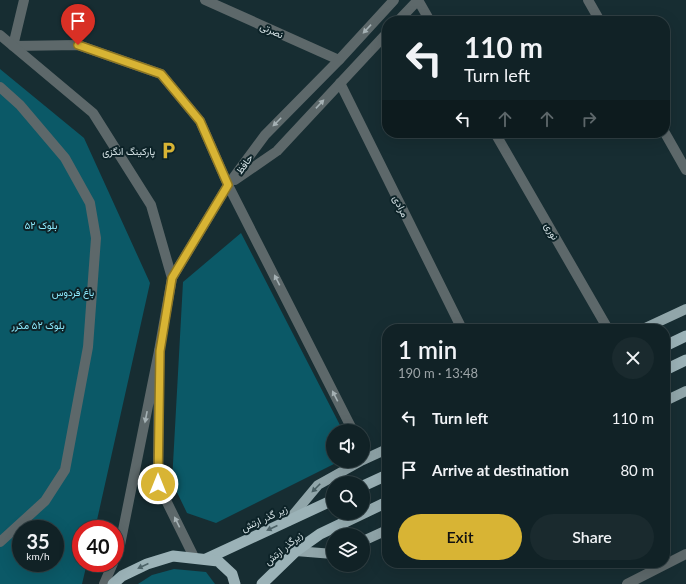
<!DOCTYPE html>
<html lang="en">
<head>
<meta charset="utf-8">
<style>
	:root { --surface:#112226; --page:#1a2a2e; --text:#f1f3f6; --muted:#9ca4a7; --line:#303f43; --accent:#d8b434 }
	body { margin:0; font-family:Lato,Vazirmatn,sans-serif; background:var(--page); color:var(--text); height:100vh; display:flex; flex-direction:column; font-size:15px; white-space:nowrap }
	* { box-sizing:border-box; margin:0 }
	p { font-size:13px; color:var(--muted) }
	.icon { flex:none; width:22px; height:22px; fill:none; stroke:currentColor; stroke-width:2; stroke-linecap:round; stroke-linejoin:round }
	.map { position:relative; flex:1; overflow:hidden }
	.sheet { position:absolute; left:382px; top:324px; width:288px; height:244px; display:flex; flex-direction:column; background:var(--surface); border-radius:16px; box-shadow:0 4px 16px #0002,0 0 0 1px var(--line) }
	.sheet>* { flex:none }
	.banner { position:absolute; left:382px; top:16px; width:288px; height:122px; border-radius:16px; box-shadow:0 4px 16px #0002,0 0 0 1px var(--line); background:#112226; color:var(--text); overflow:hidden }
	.tools { position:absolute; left:326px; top:424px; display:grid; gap:8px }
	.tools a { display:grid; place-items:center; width:44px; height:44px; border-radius:50%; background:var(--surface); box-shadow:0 4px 16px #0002,0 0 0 1px var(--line); font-size:20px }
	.speed { position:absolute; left:12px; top:520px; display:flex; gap:8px; font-size:20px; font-weight:700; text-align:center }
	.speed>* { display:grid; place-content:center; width:52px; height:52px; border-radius:50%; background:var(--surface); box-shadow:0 4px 16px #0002,0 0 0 1px var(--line); line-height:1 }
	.speed small { font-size:10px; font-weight:400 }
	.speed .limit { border:6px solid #d22; background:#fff; color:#111 }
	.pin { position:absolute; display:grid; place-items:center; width:34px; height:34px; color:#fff; margin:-41px -17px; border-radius:50% 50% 50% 0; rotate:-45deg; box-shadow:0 0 4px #0007 }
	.pin .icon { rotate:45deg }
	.me { position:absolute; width:44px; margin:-22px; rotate:0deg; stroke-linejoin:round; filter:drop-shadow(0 0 3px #0008) }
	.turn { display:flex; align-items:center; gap:14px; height:84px; padding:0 16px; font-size:18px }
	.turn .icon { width:52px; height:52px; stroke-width:2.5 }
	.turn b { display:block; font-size:28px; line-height:34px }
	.lanes { display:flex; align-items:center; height:38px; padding:0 16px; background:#0003; justify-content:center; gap:20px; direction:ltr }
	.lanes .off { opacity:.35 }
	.round { display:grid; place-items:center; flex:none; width:42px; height:42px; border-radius:21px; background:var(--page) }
	.head { display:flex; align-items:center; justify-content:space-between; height:68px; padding:0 16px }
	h1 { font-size:24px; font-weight:600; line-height:30px }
	.action { display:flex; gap:8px; margin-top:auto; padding:8px 16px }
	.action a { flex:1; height:46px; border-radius:24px; background:var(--accent); color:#111; font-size:16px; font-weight:600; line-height:46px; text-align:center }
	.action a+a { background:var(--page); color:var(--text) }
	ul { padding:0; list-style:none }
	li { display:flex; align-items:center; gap:12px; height:52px; padding:0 16px }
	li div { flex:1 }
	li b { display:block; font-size:15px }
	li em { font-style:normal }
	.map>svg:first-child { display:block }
	.green { fill:#0b5967; fill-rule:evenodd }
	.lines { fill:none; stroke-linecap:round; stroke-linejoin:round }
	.service { stroke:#5d686a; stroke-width:10 }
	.minor { stroke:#5d686a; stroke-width:10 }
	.tertiary { stroke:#5d686a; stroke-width:10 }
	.primary { stroke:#91a6aa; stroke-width:10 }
	.trunk { stroke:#9bb2b7; stroke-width:11 }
	.oneway { fill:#a5b1b4 }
	.oneway2 { fill:#485e62 }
	.oneway3 { fill:#4d6368 }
	.route-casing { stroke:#8c7522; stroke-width:10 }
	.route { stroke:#d8b434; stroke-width:7 }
	.labels { text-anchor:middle; stroke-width:4; stroke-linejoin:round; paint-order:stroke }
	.street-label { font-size:10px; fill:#d5e2e5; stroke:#0d2328 }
	.poi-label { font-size:10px; fill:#d5e2e5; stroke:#0d2328; text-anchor:end }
	.park-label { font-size:10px; fill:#8eeafd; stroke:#0d2328 }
</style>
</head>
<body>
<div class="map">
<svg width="686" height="584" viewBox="0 0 686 584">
	<rect width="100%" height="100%" fill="#172d32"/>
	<g class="green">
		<path d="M 0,69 L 84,138 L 150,283 L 95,529 L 81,529 L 81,563 L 87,563 L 82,584 L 0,584 ZM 21,529 L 55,529 L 55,563 L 21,563 Z"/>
		<path d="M 241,233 L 343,431 L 333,431 L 333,461 L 340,461 L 216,523 L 187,513 L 172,482 L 183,282 Z"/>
		<path d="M 174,569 L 206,572 L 215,584 L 138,584 L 152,575 Z"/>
	</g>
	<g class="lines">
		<path class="service" d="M 0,87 L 20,105 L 65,158 L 90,203 L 96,238 L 88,347 L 65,470 L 45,501 L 0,542"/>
		<g class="minor">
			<path d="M 24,0 L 13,46 L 78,45 L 161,74 L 200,121 L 228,185 L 353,431"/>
			<path d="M 205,0 L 339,60"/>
			<path d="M 418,0 L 430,21"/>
			<path d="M 588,0 L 600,21"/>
			<path d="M 340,83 L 462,329"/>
			<path d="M 495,133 L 608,329"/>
			<path d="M 665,133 L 686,170"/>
			<path d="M 627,584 L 686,554"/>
		</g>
		<g class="tertiary">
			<path d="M 398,21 L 418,0"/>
			<path d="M 0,35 L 93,113 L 151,205 L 172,278 L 159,351"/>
			<path d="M 235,180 L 277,151 L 387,33"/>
			<path d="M 172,278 L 228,185 L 265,135 L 339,60 L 394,0"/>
			<path d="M 115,558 L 120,545 L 159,351 L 158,484 L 194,557"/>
			<path d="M 104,584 L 113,563"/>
		</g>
		<g class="primary">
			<path d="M 643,329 L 686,309"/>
			<path d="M 665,401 L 686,391"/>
			<path d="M 363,460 L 387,449"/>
			<path d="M 288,521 L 318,485 L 361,461"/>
			<path d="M 363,541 L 387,530"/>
			<path d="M 296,551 L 333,554"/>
		</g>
		<g class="trunk">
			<path d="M 665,346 L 686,336"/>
			<path d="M 665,370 L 686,360"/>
			<path d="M 363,486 L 387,475"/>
			<path d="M 206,559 L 333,500"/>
			<path d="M 113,584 L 122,576 L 147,564 L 173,556 L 218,561 L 232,574 L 235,584"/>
			<path d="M 262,584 L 296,551 L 320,534 L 387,502"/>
		</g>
	</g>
	<defs><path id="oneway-solid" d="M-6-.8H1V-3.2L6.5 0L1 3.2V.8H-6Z"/></defs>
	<g class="oneway">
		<use href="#oneway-solid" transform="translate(367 29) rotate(133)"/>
		<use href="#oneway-solid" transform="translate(320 104) rotate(-47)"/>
		<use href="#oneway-solid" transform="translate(277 122) rotate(135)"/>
		<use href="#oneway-solid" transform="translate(277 280) rotate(-117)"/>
		<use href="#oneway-solid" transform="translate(335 396) rotate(-117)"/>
		<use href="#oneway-solid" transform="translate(146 417) rotate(101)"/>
		<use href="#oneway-solid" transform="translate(177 522) rotate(-116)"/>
	</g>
	<use class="oneway2" href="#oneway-solid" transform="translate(316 488) rotate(135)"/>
	<g class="oneway3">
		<use href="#oneway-solid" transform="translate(272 528) rotate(155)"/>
		<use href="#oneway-solid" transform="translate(143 566) rotate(155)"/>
	</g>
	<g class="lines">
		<defs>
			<path id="route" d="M 78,45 L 161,74 L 200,121 L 228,185 L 172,278 L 160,351 L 158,484"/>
		</defs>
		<use href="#route" class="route-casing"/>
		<use href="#route" class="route"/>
	</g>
	<defs>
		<symbol id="parking-bare" viewBox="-9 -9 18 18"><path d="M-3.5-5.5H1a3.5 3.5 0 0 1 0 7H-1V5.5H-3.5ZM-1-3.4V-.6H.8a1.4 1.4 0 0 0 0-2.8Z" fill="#d8b434" stroke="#0d2328" stroke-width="2.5" paint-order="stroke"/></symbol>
	</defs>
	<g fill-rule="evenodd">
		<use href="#parking-bare" x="156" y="138" width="25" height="25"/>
	</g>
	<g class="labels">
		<g class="street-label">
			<text transform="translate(272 30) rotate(24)" y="4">نصرتی</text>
			<text transform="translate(244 164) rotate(-54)" y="4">حافظ</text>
			<text transform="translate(401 206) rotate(64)" y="4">مرادی</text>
			<text transform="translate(552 231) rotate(60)" y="4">نوری</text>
			<text transform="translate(264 518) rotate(-25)" y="4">زیر گذر ارتش</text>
			<text transform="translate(283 548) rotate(-40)" y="4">زیرگذر ارتش</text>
		</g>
		<g class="poi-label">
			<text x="155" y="155">پارکینگ انگزی</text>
		</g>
		<g class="park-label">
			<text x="41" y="229">بلوک ۵۲</text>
			<text x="73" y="296">باغ فردوس</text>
			<text x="38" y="329">بلوک ۵۲ مکرر</text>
		</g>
	</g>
</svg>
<div class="tools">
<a><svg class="icon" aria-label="sound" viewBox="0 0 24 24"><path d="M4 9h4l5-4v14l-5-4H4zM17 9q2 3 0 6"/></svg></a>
<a><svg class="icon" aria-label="search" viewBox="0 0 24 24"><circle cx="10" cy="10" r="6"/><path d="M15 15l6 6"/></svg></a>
<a><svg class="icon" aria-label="layers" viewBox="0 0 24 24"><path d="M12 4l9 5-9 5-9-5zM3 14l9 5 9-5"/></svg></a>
</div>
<div class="speed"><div>35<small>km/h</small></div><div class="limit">40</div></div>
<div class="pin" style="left:78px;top:45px;background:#d93025"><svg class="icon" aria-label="arrive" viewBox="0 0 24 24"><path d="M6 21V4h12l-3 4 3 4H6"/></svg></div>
<svg class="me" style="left:158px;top:484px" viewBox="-20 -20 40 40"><circle r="17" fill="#d8b434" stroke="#fff" stroke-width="3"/><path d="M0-11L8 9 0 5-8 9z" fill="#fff"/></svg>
<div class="banner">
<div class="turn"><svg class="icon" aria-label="left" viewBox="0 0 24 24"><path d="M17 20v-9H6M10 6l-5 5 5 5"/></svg><div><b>110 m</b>Turn left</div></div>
<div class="lanes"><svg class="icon" aria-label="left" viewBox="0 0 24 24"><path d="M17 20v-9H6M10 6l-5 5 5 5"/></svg><svg class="icon off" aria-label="ahead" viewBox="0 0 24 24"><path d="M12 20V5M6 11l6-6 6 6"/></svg><svg class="icon off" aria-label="ahead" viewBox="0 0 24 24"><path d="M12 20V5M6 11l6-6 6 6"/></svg><svg class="icon off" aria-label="right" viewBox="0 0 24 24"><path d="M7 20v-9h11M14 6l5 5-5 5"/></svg></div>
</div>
<section class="sheet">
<div class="head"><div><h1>1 min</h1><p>190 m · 13:48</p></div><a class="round"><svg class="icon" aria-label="close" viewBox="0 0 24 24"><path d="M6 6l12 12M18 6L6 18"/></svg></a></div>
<ul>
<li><svg class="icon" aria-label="left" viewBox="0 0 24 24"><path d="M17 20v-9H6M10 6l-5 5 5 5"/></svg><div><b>Turn left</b></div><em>110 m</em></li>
<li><svg class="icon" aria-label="arrive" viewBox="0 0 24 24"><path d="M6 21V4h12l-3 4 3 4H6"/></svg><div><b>Arrive at destination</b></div><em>80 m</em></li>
</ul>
<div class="action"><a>Exit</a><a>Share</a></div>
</section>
</div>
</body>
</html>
